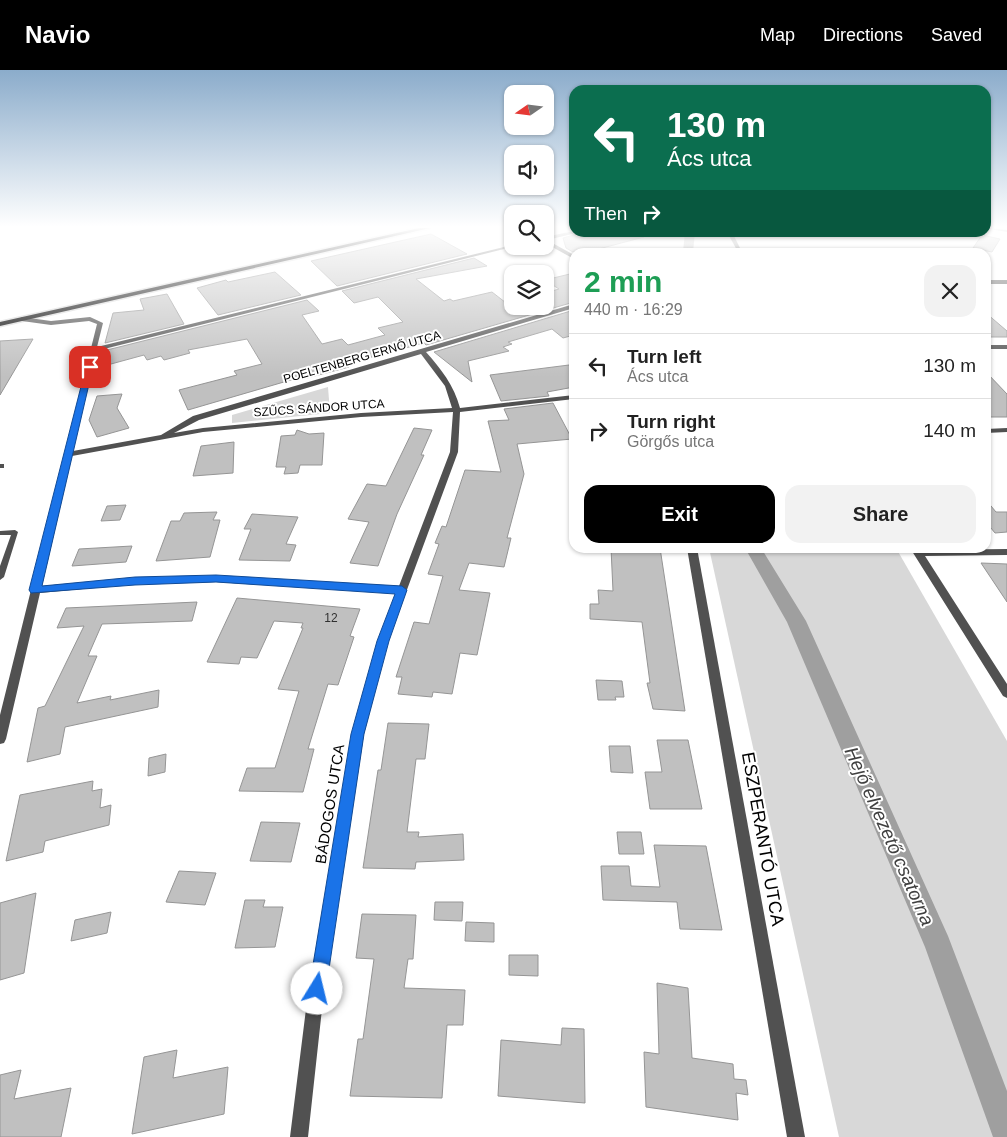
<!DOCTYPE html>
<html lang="en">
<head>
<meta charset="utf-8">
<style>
	:root { --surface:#fff; --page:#f2f2f2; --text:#222; --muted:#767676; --line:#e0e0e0; --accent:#000 }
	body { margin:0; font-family:Helvetica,sans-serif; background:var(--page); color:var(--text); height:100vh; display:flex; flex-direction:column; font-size:19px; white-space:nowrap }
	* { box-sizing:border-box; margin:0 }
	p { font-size:16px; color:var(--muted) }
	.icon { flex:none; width:28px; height:28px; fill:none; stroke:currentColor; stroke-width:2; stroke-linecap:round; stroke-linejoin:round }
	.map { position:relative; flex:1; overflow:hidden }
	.drawer { position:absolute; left:569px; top:178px; width:422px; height:305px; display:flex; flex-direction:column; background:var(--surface); border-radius:15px; box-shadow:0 1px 4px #0004 }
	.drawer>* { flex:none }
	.banner { position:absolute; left:569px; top:15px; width:422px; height:152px; border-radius:15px; box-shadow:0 1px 4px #0004; background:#0b6e4f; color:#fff; overflow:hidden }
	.needle { width:32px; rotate:256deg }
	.buttons { position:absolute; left:504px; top:15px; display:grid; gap:10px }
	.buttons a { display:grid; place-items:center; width:50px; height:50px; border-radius:10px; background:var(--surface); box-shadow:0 1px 4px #0004; font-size:25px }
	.pin { position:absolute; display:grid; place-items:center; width:42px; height:42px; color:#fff; margin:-21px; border-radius:10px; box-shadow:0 2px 8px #0006 }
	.me { position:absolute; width:55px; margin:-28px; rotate:9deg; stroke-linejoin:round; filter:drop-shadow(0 0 4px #0008) }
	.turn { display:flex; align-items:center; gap:18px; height:105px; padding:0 15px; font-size:22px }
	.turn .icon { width:65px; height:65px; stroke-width:2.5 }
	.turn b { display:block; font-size:35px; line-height:42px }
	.then { display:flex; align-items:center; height:48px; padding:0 15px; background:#0003; gap:10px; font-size:19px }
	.round { display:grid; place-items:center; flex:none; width:52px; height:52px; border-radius:15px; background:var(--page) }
	.head { display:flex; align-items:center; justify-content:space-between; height:85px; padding:0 15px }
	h1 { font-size:30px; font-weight:800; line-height:38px; color:#1e9e55 }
	.action { display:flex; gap:10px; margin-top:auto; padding:10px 15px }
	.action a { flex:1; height:58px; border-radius:15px; background:var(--accent); color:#fff; font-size:20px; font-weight:800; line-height:58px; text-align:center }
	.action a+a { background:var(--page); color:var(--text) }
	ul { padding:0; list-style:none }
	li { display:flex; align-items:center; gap:15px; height:65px; padding:0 15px; border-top:1px solid var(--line) }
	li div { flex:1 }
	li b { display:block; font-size:19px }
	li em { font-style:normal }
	header { display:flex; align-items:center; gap:30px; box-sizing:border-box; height:70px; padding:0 25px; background:var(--accent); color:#fff }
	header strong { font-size:24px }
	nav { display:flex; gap:28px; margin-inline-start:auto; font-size:18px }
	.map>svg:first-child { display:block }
	.green { fill:#d8d8d8 }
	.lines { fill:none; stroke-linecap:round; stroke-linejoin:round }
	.canal { fill:#9f9f9f; fill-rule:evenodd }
	.building { fill:#c0c0c0; stroke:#959595 }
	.primary-casing { stroke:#dbdbdb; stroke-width:3 }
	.lane { fill:#515151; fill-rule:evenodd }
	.street { fill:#515151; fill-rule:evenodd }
	.primary { fill:#000; fill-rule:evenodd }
	.route { fill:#1a73e8; stroke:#114b97 }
	.labels { text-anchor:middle; stroke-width:4; stroke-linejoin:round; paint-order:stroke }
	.far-street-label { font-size:12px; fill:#000; stroke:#fff }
	.number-label { font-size:12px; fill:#303030 }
	.street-label { font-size:15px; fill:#000; stroke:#fff }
	.near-street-label { font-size:18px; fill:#000; stroke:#fff }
	.near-water-label { font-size:19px; font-style:italic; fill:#404040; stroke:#fff }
</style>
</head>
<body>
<header>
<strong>Navio</strong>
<nav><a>Map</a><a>Directions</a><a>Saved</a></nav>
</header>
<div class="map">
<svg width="1007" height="1067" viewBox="0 0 1007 1067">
	<rect width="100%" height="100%" fill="#fff"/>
	<g class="green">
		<path d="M 328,317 L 330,343 L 232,353 L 232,345 Z"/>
		<path d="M 709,478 L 896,478 L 1007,671 L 1007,1067 L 839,1067 Z"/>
	</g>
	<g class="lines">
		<g class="canal">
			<path d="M 685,162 L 695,162 L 693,182 L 683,182 Z"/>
			<path d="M 745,478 L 761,478 L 806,551 L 948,866 L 1007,1021 L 1007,1067 L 993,1067 L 925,877 L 787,552 Z"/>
		</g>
	</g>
	<g class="building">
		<path d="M 585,162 L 643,162 L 644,167 L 587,182 L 573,182 L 566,178 L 563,168 Z"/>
		<path d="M 431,164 L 467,184 L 337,216 L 311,191 Z"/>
		<path d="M 982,165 L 1000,169 L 992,182 L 973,178 Z"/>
		<path d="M 474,188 L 487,196 L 416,209 L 444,231 L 450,229 L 453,231 L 492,222 L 510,236 L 545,236 L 545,223 L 559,219 L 545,210 L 574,203 L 574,232 L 426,275 L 424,273 L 346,294 L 349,297 L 303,309 L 301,307 L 188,340 L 179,320 L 237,305 L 234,301 L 262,294 L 247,269 L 188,280 L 190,283 L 164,290 L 161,286 L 147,290 L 144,285 L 111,294 L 103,281 L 307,230 L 319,241 L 302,245 L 322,274 L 342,269 L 348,275 L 385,265 L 378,258 L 403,252 L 378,227 L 354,233 L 342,221 Z"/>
		<path d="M 275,202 L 301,225 L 218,245 L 197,218 L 226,210 L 228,212 Z"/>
		<path d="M 167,224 L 184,254 L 105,273 L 113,243 L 144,240 L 140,229 Z"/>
		<path d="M 574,240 L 574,265 L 563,268 L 552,259 L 508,272 L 512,274 L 503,277 L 509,281 L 468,291 L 472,312 L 434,282 Z"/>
		<path d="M 986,243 L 1007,261 L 1007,267 L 986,267 Z"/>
		<path d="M 33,269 L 0,325 L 0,271 Z"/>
		<path d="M 569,295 L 574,302 L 574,317 L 547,322 L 549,326 L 501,331 L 490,305 Z"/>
		<path d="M 986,302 L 1007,324 L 1007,347 L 986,347 Z"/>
		<path d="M 122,324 L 117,338 L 129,358 L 97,367 L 89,350 L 97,326 Z"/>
		<path d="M 553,333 L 572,369 L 517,374 L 524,404 L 507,468 L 511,468 L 504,497 L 469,493 L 459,520 L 490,523 L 477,585 L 460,583 L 452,624 L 433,622 L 432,627 L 398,624 L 402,607 L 396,607 L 414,552 L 429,554 L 443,506 L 428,504 L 439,474 L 435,473 L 442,456 L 446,457 L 465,400 L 501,402 L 488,351 L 509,350 L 504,339 Z"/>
		<path d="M 414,358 L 432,360 L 421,385 L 424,385 L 397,444 L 378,496 L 350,493 L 369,452 L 348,449 L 367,414 L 386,416 Z"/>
		<path d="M 297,360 L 309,364 L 324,363 L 322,395 L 300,395 L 298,403 L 284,404 L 286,397 L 276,397 L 281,366 L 295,365 Z"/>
		<path d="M 234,372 L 233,403 L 193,406 L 201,376 Z"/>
		<path d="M 986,430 L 996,442 L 1007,442 L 1007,462 L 995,463 L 986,452 Z"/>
		<path d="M 126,435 L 120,450 L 101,451 L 107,436 Z"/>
		<path d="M 217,442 L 213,450 L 220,450 L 210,487 L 156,491 L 171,451 L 180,451 L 184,443 Z"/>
		<path d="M 252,444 L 298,447 L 286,474 L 296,475 L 290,491 L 239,490 L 251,459 L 244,459 Z"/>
		<path d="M 132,476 L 126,492 L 72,496 L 79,479 Z"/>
		<path d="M 611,478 L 660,478 L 685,641 L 653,639 L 647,613 L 650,613 L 642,552 L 590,549 L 590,534 L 599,534 L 598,520 L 613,521 Z"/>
		<path d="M 981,493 L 1007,494 L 1007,532 Z"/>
		<path d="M 237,528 L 360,539 L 350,566 L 354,567 L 338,615 L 328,614 L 308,679 L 314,679 L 303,722 L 239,721 L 247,698 L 275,698 L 299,621 L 278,619 L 303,558 L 301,558 L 303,553 L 274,551 L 257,588 L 241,587 L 239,594 L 207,592 Z"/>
		<path d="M 197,532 L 192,551 L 102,554 L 88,586 L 97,586 L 77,633 L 111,626 L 110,630 L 159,620 L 158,637 L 65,657 L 60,684 L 27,692 L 38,638 L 45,636 L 84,556 L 57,558 L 66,538 Z"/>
		<path d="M 596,610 L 622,611 L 624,627 L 615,627 L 616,630 L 598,630 Z"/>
		<path d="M 388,653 L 429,654 L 425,689 L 416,689 L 407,762 L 419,762 L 418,767 L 463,764 L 464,790 L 416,792 L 415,799 L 363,798 L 378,700 L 381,700 Z"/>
		<path d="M 657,670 L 688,670 L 702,739 L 650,739 L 645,702 L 662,702 Z"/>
		<path d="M 609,676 L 630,676 L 633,703 L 611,702 Z"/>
		<path d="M 166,684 L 165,702 L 148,706 L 149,688 Z"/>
		<path d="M 93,711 L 92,721 L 102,719 L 100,738 L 111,735 L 109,755 L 45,771 L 43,782 L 6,791 L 20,725 Z"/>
		<path d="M 261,752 L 300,753 L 291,792 L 250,791 Z"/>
		<path d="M 617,762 L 641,762 L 644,784 L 619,784 Z"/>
		<path d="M 654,775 L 706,776 L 722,860 L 680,859 L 677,832 L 603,830 L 601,796 L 629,796 L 631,816 L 660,817 Z"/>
		<path d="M 179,801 L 216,803 L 205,835 L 166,832 Z"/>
		<path d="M 36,823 L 24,903 L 0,910 L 0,833 Z"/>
		<path d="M 245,830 L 265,830 L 263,837 L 283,837 L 275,877 L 235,878 Z"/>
		<path d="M 435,832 L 463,832 L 462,851 L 434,850 Z"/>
		<path d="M 111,842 L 107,863 L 71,871 L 75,850 Z"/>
		<path d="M 362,844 L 416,845 L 413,889 L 408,889 L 404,918 L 465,920 L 463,955 L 447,955 L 442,1028 L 350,1026 L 358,969 L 363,969 L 374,889 L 356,888 Z"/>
		<path d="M 466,852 L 494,853 L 494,872 L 465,871 Z"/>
		<path d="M 509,885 L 538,885 L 538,906 L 509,905 Z"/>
		<path d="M 657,913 L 688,918 L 692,988 L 733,994 L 734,1009 L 746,1010 L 748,1025 L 736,1023 L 738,1050 L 646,1037 L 644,982 L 659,984 Z"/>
		<path d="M 562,958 L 584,959 L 585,1033 L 498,1026 L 501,970 L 561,975 Z"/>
		<path d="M 177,980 L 173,1008 L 228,997 L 224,1044 L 132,1064 L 144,987 Z"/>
		<path d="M 21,1000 L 14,1029 L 71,1018 L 61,1067 L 0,1067 L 0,1005 Z"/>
	</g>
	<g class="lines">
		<defs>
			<path id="primary" d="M 419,158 L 430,158 L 0,256 L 0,252 Z"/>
		</defs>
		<use href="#primary" class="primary-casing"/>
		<path class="lane" d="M 15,460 L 18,462 L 4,507 L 0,510 L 0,496 L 11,465 L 0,465 L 0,461 Z"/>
		<g class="street">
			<path d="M 988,158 L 1007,160 L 1007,162 L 990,159 Z"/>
			<path d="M 574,161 L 576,163 L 547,170 L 574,185 L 574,189 L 545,173 L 545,167 Z"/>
			<path d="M 727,162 L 732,162 L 742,182 L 738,182 Z"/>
			<path d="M 512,175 L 512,176 L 516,176 L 96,281 L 73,381 L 161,365 L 193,346 L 574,234 L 574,238 L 426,282 C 441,299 454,315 460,338 L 574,325 L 574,329 L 460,342 L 458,382 L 388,571 L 364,664 L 322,939 L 308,1067 L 290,1067 L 306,939 L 352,664 L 378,571 L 396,523 L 216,512 L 135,514 L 40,523 L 6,669 L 4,673 L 0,674 L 0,645 L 97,254 L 89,251 L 51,255 L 22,251 L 19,249 L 22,247 L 51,251 L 90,247 L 103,253 L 97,277 ZM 421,284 L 445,316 L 452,338 L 361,343 L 203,358 L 174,363 L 199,350 ZM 453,342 L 450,382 L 399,516 L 216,506 L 135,508 L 42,516 L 72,386 L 203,362 L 361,347 Z"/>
			<rect x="986" y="210" width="21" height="4"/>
			<rect x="986" y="275" width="21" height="4"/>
			<path d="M 1007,358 L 1007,362 L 986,363 L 986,359 Z"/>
			<rect x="0" y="394" width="4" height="4"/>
			<path d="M 687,478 L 697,478 L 805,1067 L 787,1067 Z"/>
			<path d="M 910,478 L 919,478 L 921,480 L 1007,479 L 1007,485 L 925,486 L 1007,614 L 1007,628 L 1003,626 Z"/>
		</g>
		<use href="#primary" class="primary"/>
	</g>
	<linearGradient id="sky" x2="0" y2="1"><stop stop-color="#8baccb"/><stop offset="0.51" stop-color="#fff"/><stop offset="1" stop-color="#fff" stop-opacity="0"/></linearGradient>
	<rect width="1007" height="307" fill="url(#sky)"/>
	<path class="route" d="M 90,295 L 93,297 L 42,516 L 135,507 L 216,505 L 402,516 L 407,520 L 389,571 L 364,664 L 326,919 L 323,925 L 317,928 L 311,925 L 309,919 L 351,664 L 377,571 L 395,524 L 216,512 L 135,515 L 31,523 L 29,520 L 86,297 Z"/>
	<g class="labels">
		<g class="far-street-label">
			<text transform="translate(362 287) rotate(-16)" y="4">POELTENBERG ERNŐ UTCA</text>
			<text transform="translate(319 338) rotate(-4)" y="4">SZŰCS SÁNDOR UTCA</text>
		</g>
		<g class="number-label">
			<text x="331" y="552">12</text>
		</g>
		<g class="street-label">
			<text transform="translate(330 734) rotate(-81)" y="5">BÁDOGOS UTCA</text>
		</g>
		<g class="near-street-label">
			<text transform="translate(763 769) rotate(80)" y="6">ESZPERANTÓ UTCA</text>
		</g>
		<g class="near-water-label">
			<text transform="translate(890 766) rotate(66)" y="7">Hejő elvezető csatorna</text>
		</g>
	</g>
</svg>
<div class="buttons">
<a><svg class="needle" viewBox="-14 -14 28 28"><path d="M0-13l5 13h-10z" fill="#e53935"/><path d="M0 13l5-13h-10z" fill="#767676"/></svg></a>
<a><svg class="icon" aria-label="sound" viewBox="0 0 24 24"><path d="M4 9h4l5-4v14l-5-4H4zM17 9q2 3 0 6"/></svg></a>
<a><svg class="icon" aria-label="search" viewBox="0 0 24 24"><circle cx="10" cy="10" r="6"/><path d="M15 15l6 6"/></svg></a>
<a><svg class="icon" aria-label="layers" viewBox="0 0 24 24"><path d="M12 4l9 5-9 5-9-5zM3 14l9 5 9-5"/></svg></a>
</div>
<div class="pin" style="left:90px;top:297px;background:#d93025"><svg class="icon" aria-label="arrive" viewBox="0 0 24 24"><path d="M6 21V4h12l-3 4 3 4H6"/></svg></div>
<svg class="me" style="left:317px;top:919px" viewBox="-20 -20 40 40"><circle r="19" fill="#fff"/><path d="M0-13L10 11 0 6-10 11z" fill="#1a73e8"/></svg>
<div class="banner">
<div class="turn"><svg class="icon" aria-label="left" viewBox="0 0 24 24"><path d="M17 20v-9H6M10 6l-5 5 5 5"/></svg><div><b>130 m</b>Ács utca</div></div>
<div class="then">Then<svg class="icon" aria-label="right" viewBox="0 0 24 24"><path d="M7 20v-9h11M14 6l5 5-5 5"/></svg></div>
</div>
<section class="drawer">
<div class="head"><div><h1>2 min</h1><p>440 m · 16:29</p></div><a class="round"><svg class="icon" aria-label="close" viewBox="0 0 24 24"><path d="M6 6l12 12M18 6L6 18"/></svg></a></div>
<ul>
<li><svg class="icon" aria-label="left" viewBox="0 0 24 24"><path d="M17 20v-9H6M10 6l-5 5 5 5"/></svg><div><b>Turn left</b><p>Ács utca</p></div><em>130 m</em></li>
<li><svg class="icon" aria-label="right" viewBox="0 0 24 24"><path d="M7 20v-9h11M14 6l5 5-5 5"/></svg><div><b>Turn right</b><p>Görgős utca</p></div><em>140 m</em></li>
</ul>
<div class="action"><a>Exit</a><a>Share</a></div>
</section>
</div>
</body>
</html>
